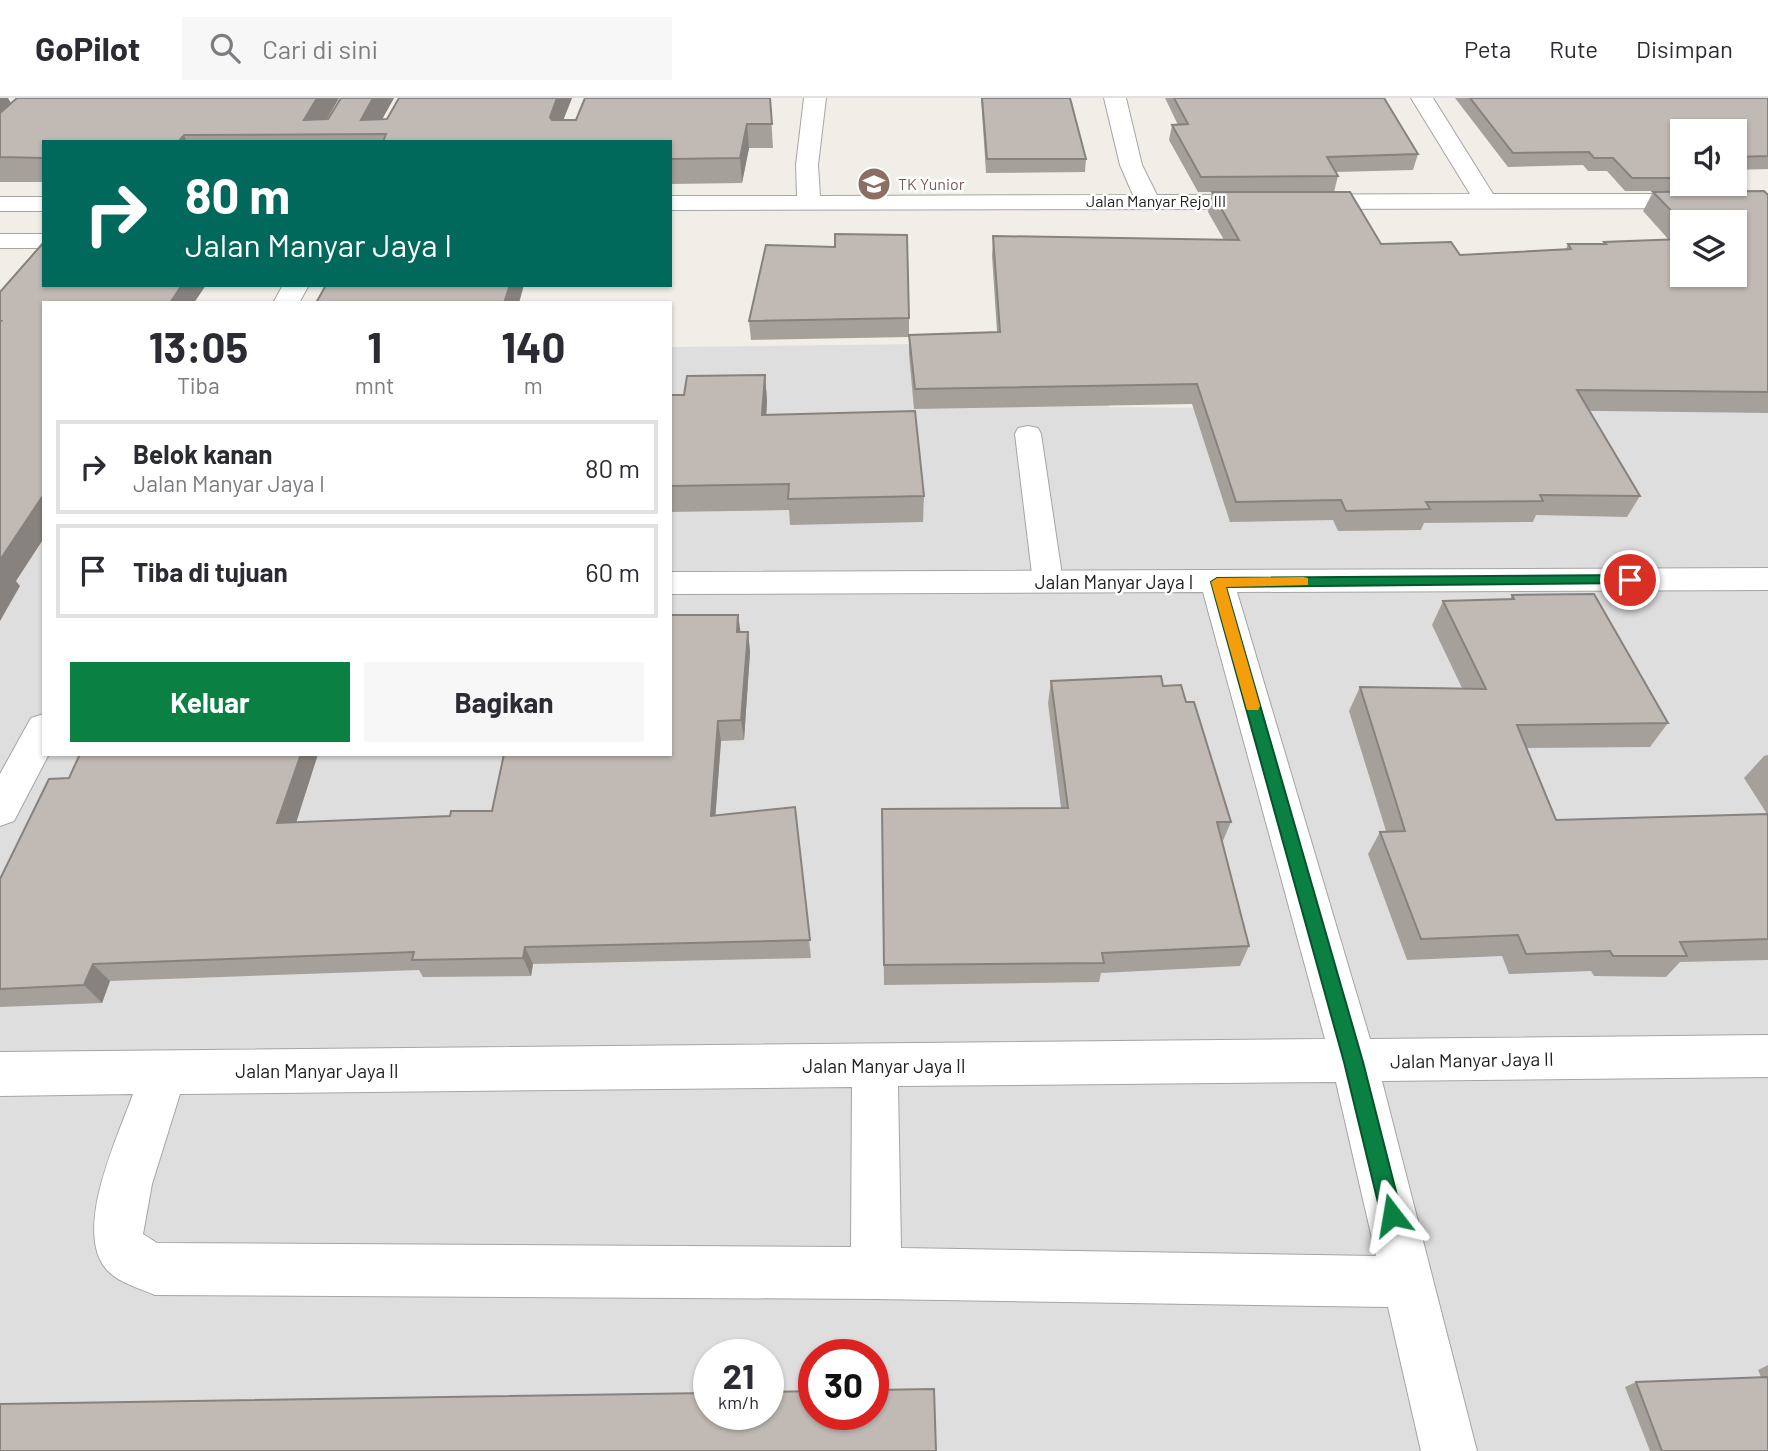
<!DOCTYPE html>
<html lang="id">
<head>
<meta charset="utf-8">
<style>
	:root { --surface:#fff; --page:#f7f7f7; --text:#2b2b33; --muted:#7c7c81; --line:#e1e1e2; --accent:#0b8043 }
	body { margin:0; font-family:Barlow,sans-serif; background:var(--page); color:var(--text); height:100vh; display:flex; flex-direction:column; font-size:26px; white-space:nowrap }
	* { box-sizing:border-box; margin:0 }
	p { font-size:23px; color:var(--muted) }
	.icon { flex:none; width:38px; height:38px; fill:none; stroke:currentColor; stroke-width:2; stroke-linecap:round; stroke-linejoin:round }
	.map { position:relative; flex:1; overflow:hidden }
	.sheet { position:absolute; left:42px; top:203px; width:630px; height:455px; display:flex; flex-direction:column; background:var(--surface); border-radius:0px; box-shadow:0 2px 5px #0004 }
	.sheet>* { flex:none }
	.banner { position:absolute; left:42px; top:42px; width:630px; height:147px; border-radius:0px; box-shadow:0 2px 5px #0004; background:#00695c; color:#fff; overflow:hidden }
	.fabs { position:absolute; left:1670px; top:21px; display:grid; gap:14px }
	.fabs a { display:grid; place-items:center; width:77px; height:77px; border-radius:0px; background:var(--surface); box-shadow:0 2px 5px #0004; font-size:35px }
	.speed { position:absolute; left:693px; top:1241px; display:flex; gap:14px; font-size:35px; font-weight:700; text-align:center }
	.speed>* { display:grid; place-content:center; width:91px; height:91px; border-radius:50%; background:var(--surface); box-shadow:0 2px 5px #0004; line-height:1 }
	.speed small { font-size:18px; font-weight:400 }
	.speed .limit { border:10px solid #d22; background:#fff; color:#111 }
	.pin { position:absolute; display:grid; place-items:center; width:60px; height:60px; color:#fff; margin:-30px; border:4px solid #fff; border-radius:50%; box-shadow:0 2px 7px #0007 }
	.me { position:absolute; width:77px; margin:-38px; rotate:346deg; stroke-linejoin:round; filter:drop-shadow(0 0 5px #0008) }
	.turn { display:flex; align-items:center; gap:24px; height:147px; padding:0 28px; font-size:32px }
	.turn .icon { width:91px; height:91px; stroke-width:2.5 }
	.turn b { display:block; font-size:49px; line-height:60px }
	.eta { display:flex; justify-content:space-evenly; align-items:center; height:119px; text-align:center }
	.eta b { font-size:42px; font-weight:700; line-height:49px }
	.action { display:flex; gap:14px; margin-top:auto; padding:14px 28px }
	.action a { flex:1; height:80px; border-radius:0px; background:var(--accent); color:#fff; font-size:28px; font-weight:700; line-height:80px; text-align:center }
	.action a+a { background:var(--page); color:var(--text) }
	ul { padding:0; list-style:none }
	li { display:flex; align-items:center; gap:21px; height:94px; margin:0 14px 10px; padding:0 14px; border:4px solid var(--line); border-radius:0px }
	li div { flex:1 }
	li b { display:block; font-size:26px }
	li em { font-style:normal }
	header { display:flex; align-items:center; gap:42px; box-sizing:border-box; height:98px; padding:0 35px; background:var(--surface); border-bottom:2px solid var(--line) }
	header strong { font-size:33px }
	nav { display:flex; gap:38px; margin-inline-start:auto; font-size:24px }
	.search { width:490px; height:63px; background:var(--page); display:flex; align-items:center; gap:18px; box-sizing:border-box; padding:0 24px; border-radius:0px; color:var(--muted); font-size:26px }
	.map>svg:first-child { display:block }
	.residential { fill:#dfdede; fill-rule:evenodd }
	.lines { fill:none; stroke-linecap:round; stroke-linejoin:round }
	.service-casing { stroke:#a5a5a5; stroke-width:2 }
	.minor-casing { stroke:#a5a5a5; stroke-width:2 }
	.service { fill:#fff; fill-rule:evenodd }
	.minor { fill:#fff; fill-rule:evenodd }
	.wall { fill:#a6a09b; fill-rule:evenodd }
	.shaded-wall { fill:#87827e }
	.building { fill:#c1bab4; stroke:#87827e; stroke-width:2 }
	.route { fill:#0b8043; stroke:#07532c; stroke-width:2 }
	.slow { fill:#f59e0b }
	.labels { text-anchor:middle; stroke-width:5; stroke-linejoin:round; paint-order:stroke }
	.far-education-label { font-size:16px; fill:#785e54; stroke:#fff; text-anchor:start }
	.far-street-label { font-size:16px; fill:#212121; stroke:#fff }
	.street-label { font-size:19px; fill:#212121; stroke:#fff }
</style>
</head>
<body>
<header>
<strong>GoPilot</strong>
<div class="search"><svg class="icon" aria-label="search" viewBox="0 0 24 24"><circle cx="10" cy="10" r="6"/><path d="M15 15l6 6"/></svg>Cari di sini</div>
<nav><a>Peta</a><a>Rute</a><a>Disimpan</a></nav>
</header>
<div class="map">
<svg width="1768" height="1353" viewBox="0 0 1768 1353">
	<rect width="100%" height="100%" fill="#f1eee8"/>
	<path class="residential" d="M 1090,244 L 1109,309 L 1768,315 L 1768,1353 L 0,1353 L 0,299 L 44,299 L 44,656 L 670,656 L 670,249 ZM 709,1256 L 768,1256 L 768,1316 L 709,1316 ZM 814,1256 L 873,1256 L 873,1316 L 814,1316 Z"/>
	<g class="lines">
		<defs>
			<g id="service">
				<rect x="0" y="136" width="44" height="14"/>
				<path d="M 1028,328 L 1038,330 L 1041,336 L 1063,484 L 1059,491 L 1048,494 L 1037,491 L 1033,484 L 1015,336 L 1018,330 Z"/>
			</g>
			<g id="minor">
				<path d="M 804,0 L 826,0 L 818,67 L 820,98 L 1133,97 L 1120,67 L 1104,0 L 1126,0 L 1142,67 L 1157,97 L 1470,96 L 1411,0 L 1433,0 L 1493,96 L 1768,96 L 1768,110 L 670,112 L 670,98 L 797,98 L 796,67 Z"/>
				<rect x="0" y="99" width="44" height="14"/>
				<path d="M 283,187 L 309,187 L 299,205 L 273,205 Z"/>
				<path d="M 1768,470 L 1768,492 L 1237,494 L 1370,941 L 1768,937 L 1768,979 L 1382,983 L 1477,1353 L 1421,1353 L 1388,1209 L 876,1201 L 155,1197 C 139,1190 119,1185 107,1172 C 72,1133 118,1039 133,996 L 0,998 L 0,954 L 1325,941 L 1203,494 L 670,496 L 670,474 ZM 1336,984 L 1376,1158 L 901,1150 L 898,988 ZM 852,989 L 851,1149 L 157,1145 L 143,1136 L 152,1086 L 180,996 Z"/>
				<path d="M 44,616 L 44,656 L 49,656 L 14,723 L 0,728 L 0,676 L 31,620 Z"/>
			</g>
		</defs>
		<use href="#service" class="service-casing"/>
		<use href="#minor" class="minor-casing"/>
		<use href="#service" class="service"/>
		<use href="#minor" class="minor"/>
	</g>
	<g class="wall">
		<path d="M 0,0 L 8,0 L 11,5 L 339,0 L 327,21 L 328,21 L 341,0 L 394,0 L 382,21 L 387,21 L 399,0 L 572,0 L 563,22 L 576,22 L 770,0 L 773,50 L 749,50 L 742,85 L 670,86 L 670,44 L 44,44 L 44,84 L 0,84 Z"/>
		<path d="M 981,0 L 1070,0 L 1086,61 L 1085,74 L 986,75 Z"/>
		<path d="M 1165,0 L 1384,0 L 1418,56 L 1413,72 L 1336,74 L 1338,78 L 1334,94 L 1198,94 L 1169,42 L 1172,27 L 1178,27 Z"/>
		<path d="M 1455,0 L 1768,0 L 1768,71 L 1734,72 L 1734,33 L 1682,33 L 1682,86 L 1734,86 L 1734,72 L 1742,80 L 1734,93 L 1625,93 L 1607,73 L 1588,73 L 1583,67 L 1508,69 Z"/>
		<path d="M 1212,94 L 1381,146 L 1460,157 L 1566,151 L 1568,146 L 1603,146 L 1604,144 L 1669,142 L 1643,113 L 1653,94 L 1768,97 L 1768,315 L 1589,313 L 1640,398 L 1627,419 L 1536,417 L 1533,424 L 1424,425 L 1421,432 L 1338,433 L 1333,422 L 1230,424 L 1192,306 L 914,311 L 909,257 L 909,237 L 997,234 L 992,158 L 993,138 L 1224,142 L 1208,114 ZM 1682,124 L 1734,177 L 1682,177 Z"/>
		<path d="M 835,149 L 909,220 L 909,239 L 751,242 L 749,223 Z"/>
		<path d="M 765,277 L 767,303 L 766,317 L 924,398 L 923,424 L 790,427 L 789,412 L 670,414 L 670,297 L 684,297 Z"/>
		<path d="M 1512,497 L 1668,625 L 1650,649 L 1526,650 L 1556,722 L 1767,716 L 1744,680 L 1764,658 L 1768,657 L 1768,862 L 1680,864 L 1666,879 L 1594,878 L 1591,873 L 1509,876 L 1502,858 L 1407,862 L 1368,756 L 1380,734 L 1386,733 L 1349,613 L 1360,589 L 1462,590 L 1432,527 L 1443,503 L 1510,501 Z"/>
		<path d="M 741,534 L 748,534 L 750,554 L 744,642 L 721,643 L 715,718 L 795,709 L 811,860 L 533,866 L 531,878 L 423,879 L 419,872 L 110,883 L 102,905 L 0,909 L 0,781 L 69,680 L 80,656 L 318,656 L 296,724 L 450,718 L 492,713 Z"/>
		<path d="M 1051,583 L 1163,588 L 1186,604 L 1231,724 L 1222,745 L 1249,848 L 1240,868 L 1101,875 L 1099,884 L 884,887 L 882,711 L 1061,710 L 1048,605 Z"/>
		<path d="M 1768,1267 L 1768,1353 L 1650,1353 L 1625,1289 L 1636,1284 L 1761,1279 L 1758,1272 Z"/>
	</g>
	<g class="shaded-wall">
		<path d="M 0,0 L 8,0 L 14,11 L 0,25 Z"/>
		<path d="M 317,0 L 339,0 L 318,36 L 304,22 Z"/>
		<path d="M 373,0 L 394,0 L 374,36 L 361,22 Z"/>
		<path d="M 557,0 L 572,0 L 555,43 L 550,19 Z"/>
		<path d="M 747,26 L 749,50 L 742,85 L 740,60 Z"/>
		<path d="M 184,37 L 187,44 L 178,44 Z"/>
		<path d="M 182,187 L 206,187 L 194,205 L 170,205 Z"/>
		<path d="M 510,187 L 524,187 L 519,205 L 504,205 Z"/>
		<path d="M 765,277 L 767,303 L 765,343 L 762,317 Z"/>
		<path d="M 44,396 L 44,440 L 16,483 L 20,488 L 0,523 L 0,462 Z"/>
		<path d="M 738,517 L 741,537 L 737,534 Z"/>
		<path d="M 748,534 L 750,554 L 744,642 L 741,622 Z"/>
		<path d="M 718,623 L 721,643 L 714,737 L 711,718 Z"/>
		<path d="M 301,656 L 318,656 L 290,744 L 277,725 Z"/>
		<path d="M 525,849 L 533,866 L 531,878 L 523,860 Z"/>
		<path d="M 93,866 L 110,883 L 102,905 L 84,887 Z"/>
	</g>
	<g class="building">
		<path d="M 17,0 L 317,0 L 304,22 L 328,21 L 341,0 L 373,0 L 361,22 L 387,21 L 399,0 L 557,0 L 550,19 L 552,22 L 576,22 L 585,0 L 770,0 L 772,26 L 747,26 L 740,60 L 670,61 L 670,44 L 383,44 L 386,36 L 184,37 L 178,44 L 44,44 L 44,60 L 0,59 L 0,15 Z"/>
		<path d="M 982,0 L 1070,0 L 1086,61 L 987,61 Z"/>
		<path d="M 1174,0 L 1384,0 L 1418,56 L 1327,59 L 1338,78 L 1201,79 L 1172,27 L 1188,26 Z"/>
		<path d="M 1470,0 L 1768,0 L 1768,58 L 1734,59 L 1734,33 L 1682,33 L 1682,80 L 1632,80 L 1613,60 L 1594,60 L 1589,54 L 1513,55 Z"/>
		<path d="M 1734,72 L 1742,80 L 1734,80 Z"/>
		<path d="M 1764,93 L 1768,97 L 1768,294 L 1577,292 L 1640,398 L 1540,397 L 1543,403 L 1426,404 L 1430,411 L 1346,413 L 1341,402 L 1236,404 L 1197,286 L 915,291 L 909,237 L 1000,234 L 993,138 L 1239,142 L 1212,94 L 1350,94 L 1381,146 L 1451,144 L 1460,157 L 1571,151 L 1568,146 L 1606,146 L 1604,144 L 1682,141 L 1682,177 L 1734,177 L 1734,124 L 1682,124 L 1653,94 Z"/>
		<path d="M 835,136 L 907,137 L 909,220 L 749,223 L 766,147 L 835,149 Z"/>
		<path d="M 44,144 L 44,187 L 182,187 L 170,205 L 44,205 L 44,396 L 0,462 L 0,224 L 1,223 L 0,223 L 0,194 Z"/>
		<path d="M 326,187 L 510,187 L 504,205 L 316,205 Z"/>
		<path d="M 765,277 L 762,317 L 915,313 L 924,398 L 788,401 L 789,386 L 670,388 L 670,297 L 684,297 L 687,278 Z"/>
		<path d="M 1594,496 L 1668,625 L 1517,627 L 1556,722 L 1768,716 L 1768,841 L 1680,844 L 1687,858 L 1613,858 L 1610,853 L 1526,856 L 1518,837 L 1421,841 L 1380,734 L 1405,733 L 1360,589 L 1486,591 L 1443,503 L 1514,501 L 1512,497 Z"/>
		<path d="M 670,517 L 738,517 L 737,534 L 748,534 L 741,622 L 718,623 L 711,718 L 795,709 L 810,842 L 525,849 L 523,860 L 412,862 L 414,854 L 93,866 L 84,887 L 0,891 L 0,781 L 49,681 L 69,680 L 80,656 L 301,656 L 277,725 L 450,718 L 451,713 L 492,713 L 504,656 L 670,656 Z"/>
		<path d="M 1161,578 L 1163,588 L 1181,587 L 1186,604 L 1194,604 L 1231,724 L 1217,724 L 1249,848 L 1102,855 L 1104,865 L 884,867 L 882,711 L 1068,710 L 1051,583 Z"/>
		<path d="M 1768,1279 L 1768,1353 L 1662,1353 L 1636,1284 Z"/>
		<path d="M 934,1291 L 936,1353 L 0,1353 L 0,1306 L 709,1295 L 709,1316 L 768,1316 L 768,1294 L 814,1293 L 814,1316 L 873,1316 L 873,1292 Z"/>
	</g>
	<path class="route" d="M 1630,477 L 1635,478 L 1635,485 L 1226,489 L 1363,964 L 1402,1117 L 1399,1124 L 1392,1127 L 1384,1124 L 1381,1117 L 1344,964 L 1211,484 L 1217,480 Z"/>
	<path class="slow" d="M 1303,479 L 1308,480 L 1308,487 L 1226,489 L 1260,608 L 1258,612 L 1247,612 L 1211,484 L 1217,480 Z"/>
	<defs>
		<symbol id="school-disc" viewBox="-11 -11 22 22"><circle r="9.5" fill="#8d6e63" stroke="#fff"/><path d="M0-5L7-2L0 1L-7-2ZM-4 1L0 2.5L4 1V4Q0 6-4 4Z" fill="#fff"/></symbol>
	</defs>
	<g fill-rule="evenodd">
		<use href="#school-disc" x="855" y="67" width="38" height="38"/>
	</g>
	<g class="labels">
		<g class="far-education-label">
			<text x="898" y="92">TK Yunior</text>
		</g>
		<g class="far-street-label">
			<text x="1156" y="109">Jalan Manyar Rejo III</text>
		</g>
		<g class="street-label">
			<text x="1114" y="491">Jalan Manyar Jaya I</text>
			<text transform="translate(1472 962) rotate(-1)" y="7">Jalan Manyar Jaya II</text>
			<text x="884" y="975">Jalan Manyar Jaya II</text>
			<text x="317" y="980">Jalan Manyar Jaya II</text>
		</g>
	</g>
</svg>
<div class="fabs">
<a><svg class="icon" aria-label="sound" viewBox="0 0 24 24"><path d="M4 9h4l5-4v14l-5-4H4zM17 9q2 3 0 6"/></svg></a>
<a><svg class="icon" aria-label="layers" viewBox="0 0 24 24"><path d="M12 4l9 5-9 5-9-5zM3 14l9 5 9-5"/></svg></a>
</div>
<div class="speed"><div>21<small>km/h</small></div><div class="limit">30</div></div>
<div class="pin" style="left:1630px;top:482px;background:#d93025"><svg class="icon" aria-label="arrive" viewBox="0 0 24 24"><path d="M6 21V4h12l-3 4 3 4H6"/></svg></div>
<svg class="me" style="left:1392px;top:1117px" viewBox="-20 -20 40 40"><path d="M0-17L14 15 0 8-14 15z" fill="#0b8043" stroke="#fff" stroke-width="4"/></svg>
<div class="banner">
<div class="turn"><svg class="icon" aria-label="right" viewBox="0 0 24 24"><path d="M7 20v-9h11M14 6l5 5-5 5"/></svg><div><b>80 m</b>Jalan Manyar Jaya I</div></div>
</div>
<section class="sheet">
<div class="eta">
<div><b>13:05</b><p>Tiba</p></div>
<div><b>1</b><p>mnt</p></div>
<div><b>140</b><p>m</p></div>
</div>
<ul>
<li><svg class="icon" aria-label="right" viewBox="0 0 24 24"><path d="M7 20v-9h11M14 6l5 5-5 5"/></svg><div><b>Belok kanan</b><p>Jalan Manyar Jaya I</p></div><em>80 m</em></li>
<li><svg class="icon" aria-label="arrive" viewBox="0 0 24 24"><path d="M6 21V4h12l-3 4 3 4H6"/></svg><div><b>Tiba di tujuan</b></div><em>60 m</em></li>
</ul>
<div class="action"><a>Keluar</a><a>Bagikan</a></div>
</section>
</div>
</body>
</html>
